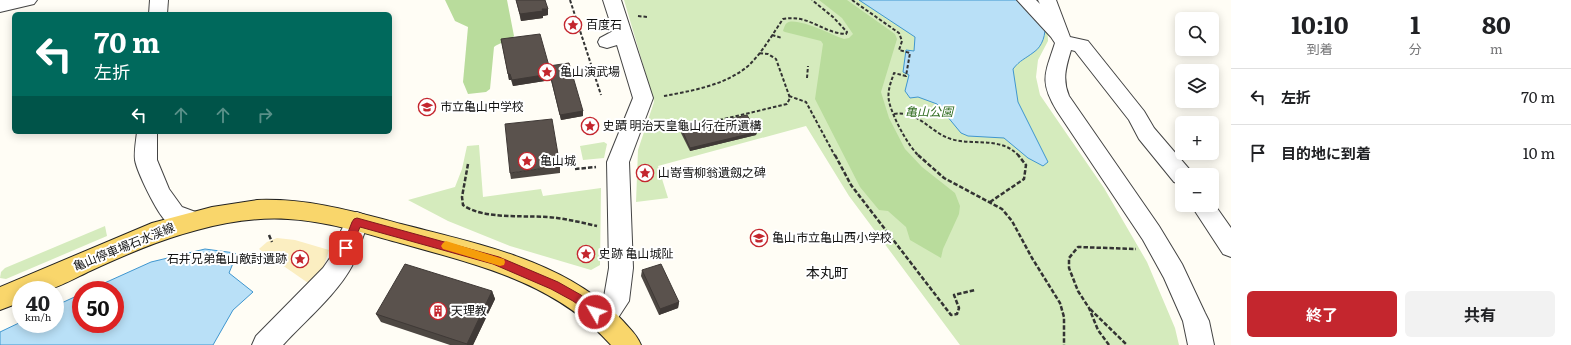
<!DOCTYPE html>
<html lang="ja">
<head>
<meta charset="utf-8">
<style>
	:root { --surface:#fff; --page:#f2f2f2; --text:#202124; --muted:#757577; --line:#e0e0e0; --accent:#c4262e }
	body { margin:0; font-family:Literata,"Noto Sans JP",serif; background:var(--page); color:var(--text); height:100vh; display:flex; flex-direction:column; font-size:15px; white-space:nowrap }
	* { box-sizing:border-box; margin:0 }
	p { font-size:13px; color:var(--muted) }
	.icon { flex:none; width:22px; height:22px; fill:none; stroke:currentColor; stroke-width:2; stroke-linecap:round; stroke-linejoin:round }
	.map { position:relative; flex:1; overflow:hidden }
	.sheet { display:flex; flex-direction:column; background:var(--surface); width:340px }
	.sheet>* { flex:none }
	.hud { position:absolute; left:12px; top:12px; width:380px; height:122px; border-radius:6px; box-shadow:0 2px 10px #0003; background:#00695c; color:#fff; overflow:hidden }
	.controls { position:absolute; left:1175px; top:12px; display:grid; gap:8px }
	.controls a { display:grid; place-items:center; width:44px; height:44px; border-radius:6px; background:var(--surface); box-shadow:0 2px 10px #0003; font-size:20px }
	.speed { position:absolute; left:12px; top:281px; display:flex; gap:8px; font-size:20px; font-weight:700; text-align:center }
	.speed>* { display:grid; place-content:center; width:52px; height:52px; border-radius:50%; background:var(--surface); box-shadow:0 2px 10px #0003; line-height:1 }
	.speed small { font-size:10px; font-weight:400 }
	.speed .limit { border:6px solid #d22; background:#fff; color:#111 }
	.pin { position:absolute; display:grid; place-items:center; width:34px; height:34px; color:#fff; margin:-17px; border-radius:8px; box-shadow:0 2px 6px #0006 }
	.me { position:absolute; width:44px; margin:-22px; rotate:308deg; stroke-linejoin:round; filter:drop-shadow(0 0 3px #0008) }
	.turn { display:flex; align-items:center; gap:14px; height:84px; padding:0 16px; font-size:18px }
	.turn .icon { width:52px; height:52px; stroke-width:2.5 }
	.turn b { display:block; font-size:28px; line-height:34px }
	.lanes { display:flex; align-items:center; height:38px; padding:0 16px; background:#0003; justify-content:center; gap:20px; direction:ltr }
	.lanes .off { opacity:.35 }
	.eta { display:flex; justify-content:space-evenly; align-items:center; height:68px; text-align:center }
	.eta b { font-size:24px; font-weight:700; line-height:28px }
	.cta { display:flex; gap:8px; margin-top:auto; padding:8px 16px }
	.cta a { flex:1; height:46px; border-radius:6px; background:var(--accent); color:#fff; font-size:16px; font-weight:700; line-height:46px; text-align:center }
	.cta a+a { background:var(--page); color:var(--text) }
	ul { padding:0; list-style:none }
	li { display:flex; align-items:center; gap:12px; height:56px; padding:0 16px; border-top:1px solid var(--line) }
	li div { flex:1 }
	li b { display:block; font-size:15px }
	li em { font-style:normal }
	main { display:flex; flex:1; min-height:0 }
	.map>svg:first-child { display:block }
	.green { fill:#d5ebbd }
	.forest { fill:#b9dc9c }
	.sand { fill:#fbeec1 }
	.water { fill:#b9e0f7; stroke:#3f96cf }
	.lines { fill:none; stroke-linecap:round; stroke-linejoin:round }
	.minor-casing { stroke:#444; stroke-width:2 }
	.major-casing { stroke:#222; stroke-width:2 }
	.path-far1 { stroke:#333; stroke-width:2; stroke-dasharray:3.5 2; stroke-linecap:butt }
	.path { stroke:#333; stroke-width:2.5; stroke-dasharray:4.5 2; stroke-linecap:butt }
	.minor { fill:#fff; fill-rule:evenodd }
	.major { fill:#f9d66b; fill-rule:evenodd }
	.wall { fill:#4d4742 }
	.shaded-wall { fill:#3f3936 }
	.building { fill:#5a524d; stroke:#3f3936 }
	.route { fill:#c4262e; stroke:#7f191e }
	.slow { fill:#f59e0b }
	.labels { text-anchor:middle; stroke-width:4; stroke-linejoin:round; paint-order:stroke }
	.poi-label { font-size:12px; fill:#111; stroke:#fff; text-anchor:start }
	.park-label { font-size:12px; font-style:italic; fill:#2f6b1f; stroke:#fff }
	.street-label { font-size:12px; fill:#111; stroke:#fff }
	.quarter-label { font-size:14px; fill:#111; stroke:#fff }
</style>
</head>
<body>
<main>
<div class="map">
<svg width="1231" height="345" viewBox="0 0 1231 345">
	<rect width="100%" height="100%" fill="#fffdf5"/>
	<g class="green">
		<path d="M 624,0 L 1042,0 L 1047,15 L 1048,41 L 1038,60 L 1036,77 L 1040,95 L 1104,188 L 1147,262 L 1175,328 L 1179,345 L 960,345 L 849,196 L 806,126 L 658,166 L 668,198 L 636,202 L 638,150 L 654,102 Z"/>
		<path d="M 604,142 L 607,144 L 604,158 L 583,160 L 580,146 Z"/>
		<path d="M 479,145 L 483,197 L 541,189 L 543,196 L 601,188 L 600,265 L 591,270 L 510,246 L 448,221 L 408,200 L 455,187 L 462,169 L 467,146 Z"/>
		<path d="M 105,226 L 107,236 L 6,279 L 0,278 L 1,272 L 5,268 Z"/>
	</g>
	<g class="forest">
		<path d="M 445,0 L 507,0 L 514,36 C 509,43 501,41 494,47 L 490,89 L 486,92 L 468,94 L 463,82 L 468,27 L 455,21 Z"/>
		<path d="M 819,0 L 847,0 L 895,34 L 897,39 L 881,92 L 889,118 L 905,149 L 922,167 L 955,193 L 960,206 L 959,214 L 943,249 L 941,258 L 910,240 L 906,227 L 888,211 L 879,210 L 860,187 L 815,99 L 823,44 L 821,41 L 785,32 L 783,31 C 784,28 785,24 787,23 C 796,16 834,36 844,39 L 849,38 L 853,34 L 842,18 Z"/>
	</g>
	<path class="sand" d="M 277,238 L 295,240 L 329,250 L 322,272 L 311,285 L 259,249 L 267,242 Z"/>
	<g class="water">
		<path d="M 859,0 L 1023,0 C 1028,6 1041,18 1044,24 C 1047,33 1042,47 1034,52 C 1025,59 1020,60 1013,69 L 1018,102 L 1048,162 L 1043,166 L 1028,158 L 1004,138 L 968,136 L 961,133 L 937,104 L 918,97 L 910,98 L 905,91 L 909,75 L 903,72 L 906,50 L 914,51 L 915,37 Z"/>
		<path d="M 205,249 L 235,253 L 236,256 L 229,273 L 253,292 L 233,310 L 213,345 L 0,345 L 0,332 L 21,322 L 21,324 L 55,324 L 55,306 L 81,294 L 81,324 L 115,324 L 115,290 L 89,290 L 151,262 Z"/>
	</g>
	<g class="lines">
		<defs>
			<g id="minor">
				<path d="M 0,0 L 37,0 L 34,4 L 0,12 Z"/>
				<path d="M 150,0 L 168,0 L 167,14 L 149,14 Z"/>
				<path d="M 603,0 L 621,0 L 653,98 L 629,162 L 633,268 L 629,301 L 612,327 L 603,331 L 594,327 L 590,319 L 594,311 L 604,297 L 609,268 L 607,162 L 633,98 L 617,45 L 607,48 L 600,46 L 598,42 L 600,38 L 613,31 Z"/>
				<path d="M 1017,0 L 1036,0 L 1040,4 L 1038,0 L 1056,0 L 1070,37 L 1088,41 L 1144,111 L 1154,128 L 1190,170 L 1193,175 L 1182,175 L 1182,185 L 1174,182 L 1139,139 L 1129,120 L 1075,51 L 1071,50 C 1066,67 1062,79 1069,96 L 1159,226 L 1182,264 L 1205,313 L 1209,321 L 1214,345 L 1188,345 L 1183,321 L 1164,278 L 1143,240 L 1057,111 C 1039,81 1045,74 1055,43 L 1051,37 Z"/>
				<path d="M 137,132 L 157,132 L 157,160 L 169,189 L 182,207 L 201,214 L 205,221 L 201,228 C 191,231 175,229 166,221 C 157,213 137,172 135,160 C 134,152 136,141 137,132 Z"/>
				<path d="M 1212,201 L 1231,228 L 1231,257 L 1223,254 L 1191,205 L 1212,205 Z"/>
				<path d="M 357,212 L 365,215 L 369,222 C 362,236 359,252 352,266 C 337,294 305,321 283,345 L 252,345 L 256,336 L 323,268 L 332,255 L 338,237 L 349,215 Z"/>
			</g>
			<path id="major" d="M 257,200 C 310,198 359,213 409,226 C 483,245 569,263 623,321 C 630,329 637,335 641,345 L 611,345 C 555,282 478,265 400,243 C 363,233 326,221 288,219 C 257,217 226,222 197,230 C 159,240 125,255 90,271 C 79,276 58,288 46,290 C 38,291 29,290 21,290 L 21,302 L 0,310 L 0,287 L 152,223 L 212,207 Z"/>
		</defs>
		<use href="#minor" class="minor-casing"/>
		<use href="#major" class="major-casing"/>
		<g class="path-far1">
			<path d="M 570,0 L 601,95"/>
			<path d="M 852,0 L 899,33 L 902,41 L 899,50 L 910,53 L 906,76 L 894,73 C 891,82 887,91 889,101 C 892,116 908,146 919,156"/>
			<path d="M 638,16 L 647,17"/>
			<path d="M 772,35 L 782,38"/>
			<path d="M 807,78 L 808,66"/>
			<path d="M 664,96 C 691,91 726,85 748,66 C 762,53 772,35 783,19 C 809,14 822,33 846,34 L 847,32 L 833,17 L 812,0"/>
			<path d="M 789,96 L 806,102 L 835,156"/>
			<path d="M 894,114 C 919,110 929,132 951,139 C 974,146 1001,136 1019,156"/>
			<path d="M 682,129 L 787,104 L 790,98 L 776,59 L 768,54 L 758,53"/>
		</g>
		<g class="path">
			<path d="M 835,155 L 851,185 L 951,315 L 957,314 L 959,308 L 954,295 L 975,290"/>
			<path d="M 918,155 L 944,178 L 1002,209 L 1012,221 L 1032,258 L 1060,303 L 1064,317 L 1064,345"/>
			<path d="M 468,164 L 462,197 L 463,205 C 485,221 530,214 557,218 C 571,220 584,223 597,226"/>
			<path d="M 575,169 L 596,167"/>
			<path d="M 990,202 L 1024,179 L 1026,165 L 1018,155"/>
			<path d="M 269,235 L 272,242"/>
			<path d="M 1090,309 L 1127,345"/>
			<path d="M 1109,345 L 1098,330 L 1089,308 L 1078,291 L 1069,268 L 1069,258 L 1078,247 L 1136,249"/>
		</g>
		<use href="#minor" class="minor"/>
		<use href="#major" class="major"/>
	</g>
	<g class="wall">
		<path d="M 516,0 L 545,0 L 548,15 L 543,16 L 543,18 L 521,21 Z"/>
		<path d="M 501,39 L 549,66 L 583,111 L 583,116 L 561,120 L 551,80 L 513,86 L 511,80 L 509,80 Z"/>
		<path d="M 682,130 L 757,132 L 756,135 L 690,151 L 681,133 Z"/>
		<path d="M 560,166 L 560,173 L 511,179 L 510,173 Z"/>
		<path d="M 642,270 L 679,302 L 678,308 L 659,315 L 641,276 Z"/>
		<path d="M 492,291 L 495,299 L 473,345 L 450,345 L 381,322 L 376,314 Z"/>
	</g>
	<g class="shaded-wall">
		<path d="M 542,9 L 548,9 L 548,15 L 543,16 L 543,18 L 521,21 L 520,14 Z"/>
		<path d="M 508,74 L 510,74 L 511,80 L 509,80 Z"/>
		<path d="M 550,74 L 551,80 L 513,86 L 512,80 Z"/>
		<path d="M 583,111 L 583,116 L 561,120 L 560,115 Z"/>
		<path d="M 757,132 L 756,135 L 690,151 L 690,148 Z"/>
		<path d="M 492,291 L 495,299 L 473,345 L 467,345 L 467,344 Z"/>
		<path d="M 679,302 L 678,308 L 659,315 L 660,309 Z"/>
	</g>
	<g class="building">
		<path d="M 516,0 L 545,0 L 548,9 L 542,9 L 543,11 L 520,14 Z"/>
		<path d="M 540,34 L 549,66 L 569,63 L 583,111 L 560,115 L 550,74 L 512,80 L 510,74 L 508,74 L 501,39 Z"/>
		<path d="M 747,115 L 757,132 L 690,148 L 682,130 Z"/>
		<path d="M 552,119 L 560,166 L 510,173 L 505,124 Z"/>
		<path d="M 405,264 L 492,291 L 467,344 L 376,314 Z"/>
		<path d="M 661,264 L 679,302 L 660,309 L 642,270 Z"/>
	</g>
	<path class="route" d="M 357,218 L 499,257 L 558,282 L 581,295 L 598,308 L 600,312 L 598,315 L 595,317 L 573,301 L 551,289 L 493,264 L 360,227 L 350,251 L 346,252 L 343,251 L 342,248 L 352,222 L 354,219 Z"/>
	<path class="slow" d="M 446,241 L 500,258 L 504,259 L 505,262 L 504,265 L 500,266 L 443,249 L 441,246 L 443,243 Z"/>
	<defs>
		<symbol id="sight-ring" viewBox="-11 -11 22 22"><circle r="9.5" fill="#fff" stroke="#c4262e" stroke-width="1.5"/><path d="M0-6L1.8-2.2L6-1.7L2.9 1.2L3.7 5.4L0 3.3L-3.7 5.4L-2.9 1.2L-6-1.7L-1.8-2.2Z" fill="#c4262e"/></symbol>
		<symbol id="school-ring" viewBox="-11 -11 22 22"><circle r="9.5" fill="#fff" stroke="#c4262e" stroke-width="1.5"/><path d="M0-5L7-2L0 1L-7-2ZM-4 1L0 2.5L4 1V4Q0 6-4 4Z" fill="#c4262e"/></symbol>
		<symbol id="building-ring" viewBox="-11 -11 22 22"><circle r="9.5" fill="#fff" stroke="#c4262e" stroke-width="1.5"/><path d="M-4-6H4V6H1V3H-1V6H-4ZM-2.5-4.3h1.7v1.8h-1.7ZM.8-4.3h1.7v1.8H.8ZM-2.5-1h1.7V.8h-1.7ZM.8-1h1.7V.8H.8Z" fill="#c4262e"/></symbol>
	</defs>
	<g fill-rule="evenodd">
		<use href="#sight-ring" x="563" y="15" width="20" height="20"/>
		<use href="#sight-ring" x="537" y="62" width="20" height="20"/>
		<use href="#school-ring" x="417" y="97" width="20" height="20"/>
		<use href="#sight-ring" x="580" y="116" width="20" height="20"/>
		<use href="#sight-ring" x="517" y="151" width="20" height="20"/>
		<use href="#sight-ring" x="635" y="163" width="20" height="20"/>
		<use href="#school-ring" x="749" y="228" width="20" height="20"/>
		<use href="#sight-ring" x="576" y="244" width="20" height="20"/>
		<use href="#sight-ring" x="290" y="249" width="20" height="20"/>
		<use href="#building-ring" x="428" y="301" width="20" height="20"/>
	</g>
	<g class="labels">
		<g class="poi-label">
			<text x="586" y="29">百度石</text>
			<text x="560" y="76">亀山演武場</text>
			<text x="440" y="111">市立亀山中学校</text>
			<text x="603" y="130">史蹟 明治天皇龜山行在所遺構</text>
			<text x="540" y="165">亀山城</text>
			<text x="658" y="177">山嵜雪柳翁遺劔之碑</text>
			<text x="772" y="242">亀山市立亀山西小学校</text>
			<text x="599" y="258">史跡 亀山城阯</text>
			<text x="287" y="263" text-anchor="end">石井兄弟亀山敵討遺跡</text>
			<text x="451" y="315">天理教</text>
		</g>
		<g class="park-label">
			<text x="929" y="116">亀山公園</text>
		</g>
		<g class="street-label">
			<text transform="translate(124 247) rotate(-22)" y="4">亀山停車場石水渓線</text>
		</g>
		<g class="quarter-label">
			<text x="827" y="278">本丸町</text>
		</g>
	</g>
</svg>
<div class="controls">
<a><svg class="icon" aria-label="search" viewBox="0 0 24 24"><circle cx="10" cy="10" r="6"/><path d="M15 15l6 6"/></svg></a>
<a><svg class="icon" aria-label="layers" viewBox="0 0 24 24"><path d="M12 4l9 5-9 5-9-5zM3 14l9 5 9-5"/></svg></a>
<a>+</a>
<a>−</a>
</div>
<div class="speed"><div>40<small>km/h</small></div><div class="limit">50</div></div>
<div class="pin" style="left:346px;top:248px;background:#d93025"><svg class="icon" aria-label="arrive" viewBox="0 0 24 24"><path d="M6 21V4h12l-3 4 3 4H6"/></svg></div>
<svg class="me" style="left:595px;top:312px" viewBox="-20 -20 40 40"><circle r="17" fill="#c4262e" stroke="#fff" stroke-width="3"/><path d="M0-11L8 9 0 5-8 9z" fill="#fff"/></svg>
<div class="hud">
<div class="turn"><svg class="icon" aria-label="left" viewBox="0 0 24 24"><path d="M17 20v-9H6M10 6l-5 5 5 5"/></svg><div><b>70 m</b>左折</div></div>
<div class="lanes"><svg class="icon" aria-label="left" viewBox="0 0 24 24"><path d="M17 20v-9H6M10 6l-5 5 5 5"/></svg><svg class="icon off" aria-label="ahead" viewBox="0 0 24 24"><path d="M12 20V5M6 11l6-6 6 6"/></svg><svg class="icon off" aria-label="ahead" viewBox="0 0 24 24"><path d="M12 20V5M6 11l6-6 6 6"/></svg><svg class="icon off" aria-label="right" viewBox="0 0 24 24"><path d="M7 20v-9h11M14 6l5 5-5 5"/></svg></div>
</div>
</div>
<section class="sheet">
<div class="eta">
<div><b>10:10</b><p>到着</p></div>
<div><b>1</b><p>分</p></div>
<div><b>80</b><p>m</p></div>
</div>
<ul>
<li><svg class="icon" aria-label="left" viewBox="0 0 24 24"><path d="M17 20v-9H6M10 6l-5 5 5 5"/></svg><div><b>左折</b></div><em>70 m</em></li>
<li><svg class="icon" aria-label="arrive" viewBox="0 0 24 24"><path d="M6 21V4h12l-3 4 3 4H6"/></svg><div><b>目的地に到着</b></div><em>10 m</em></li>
</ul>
<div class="cta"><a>終了</a><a>共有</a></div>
</section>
</main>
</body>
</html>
